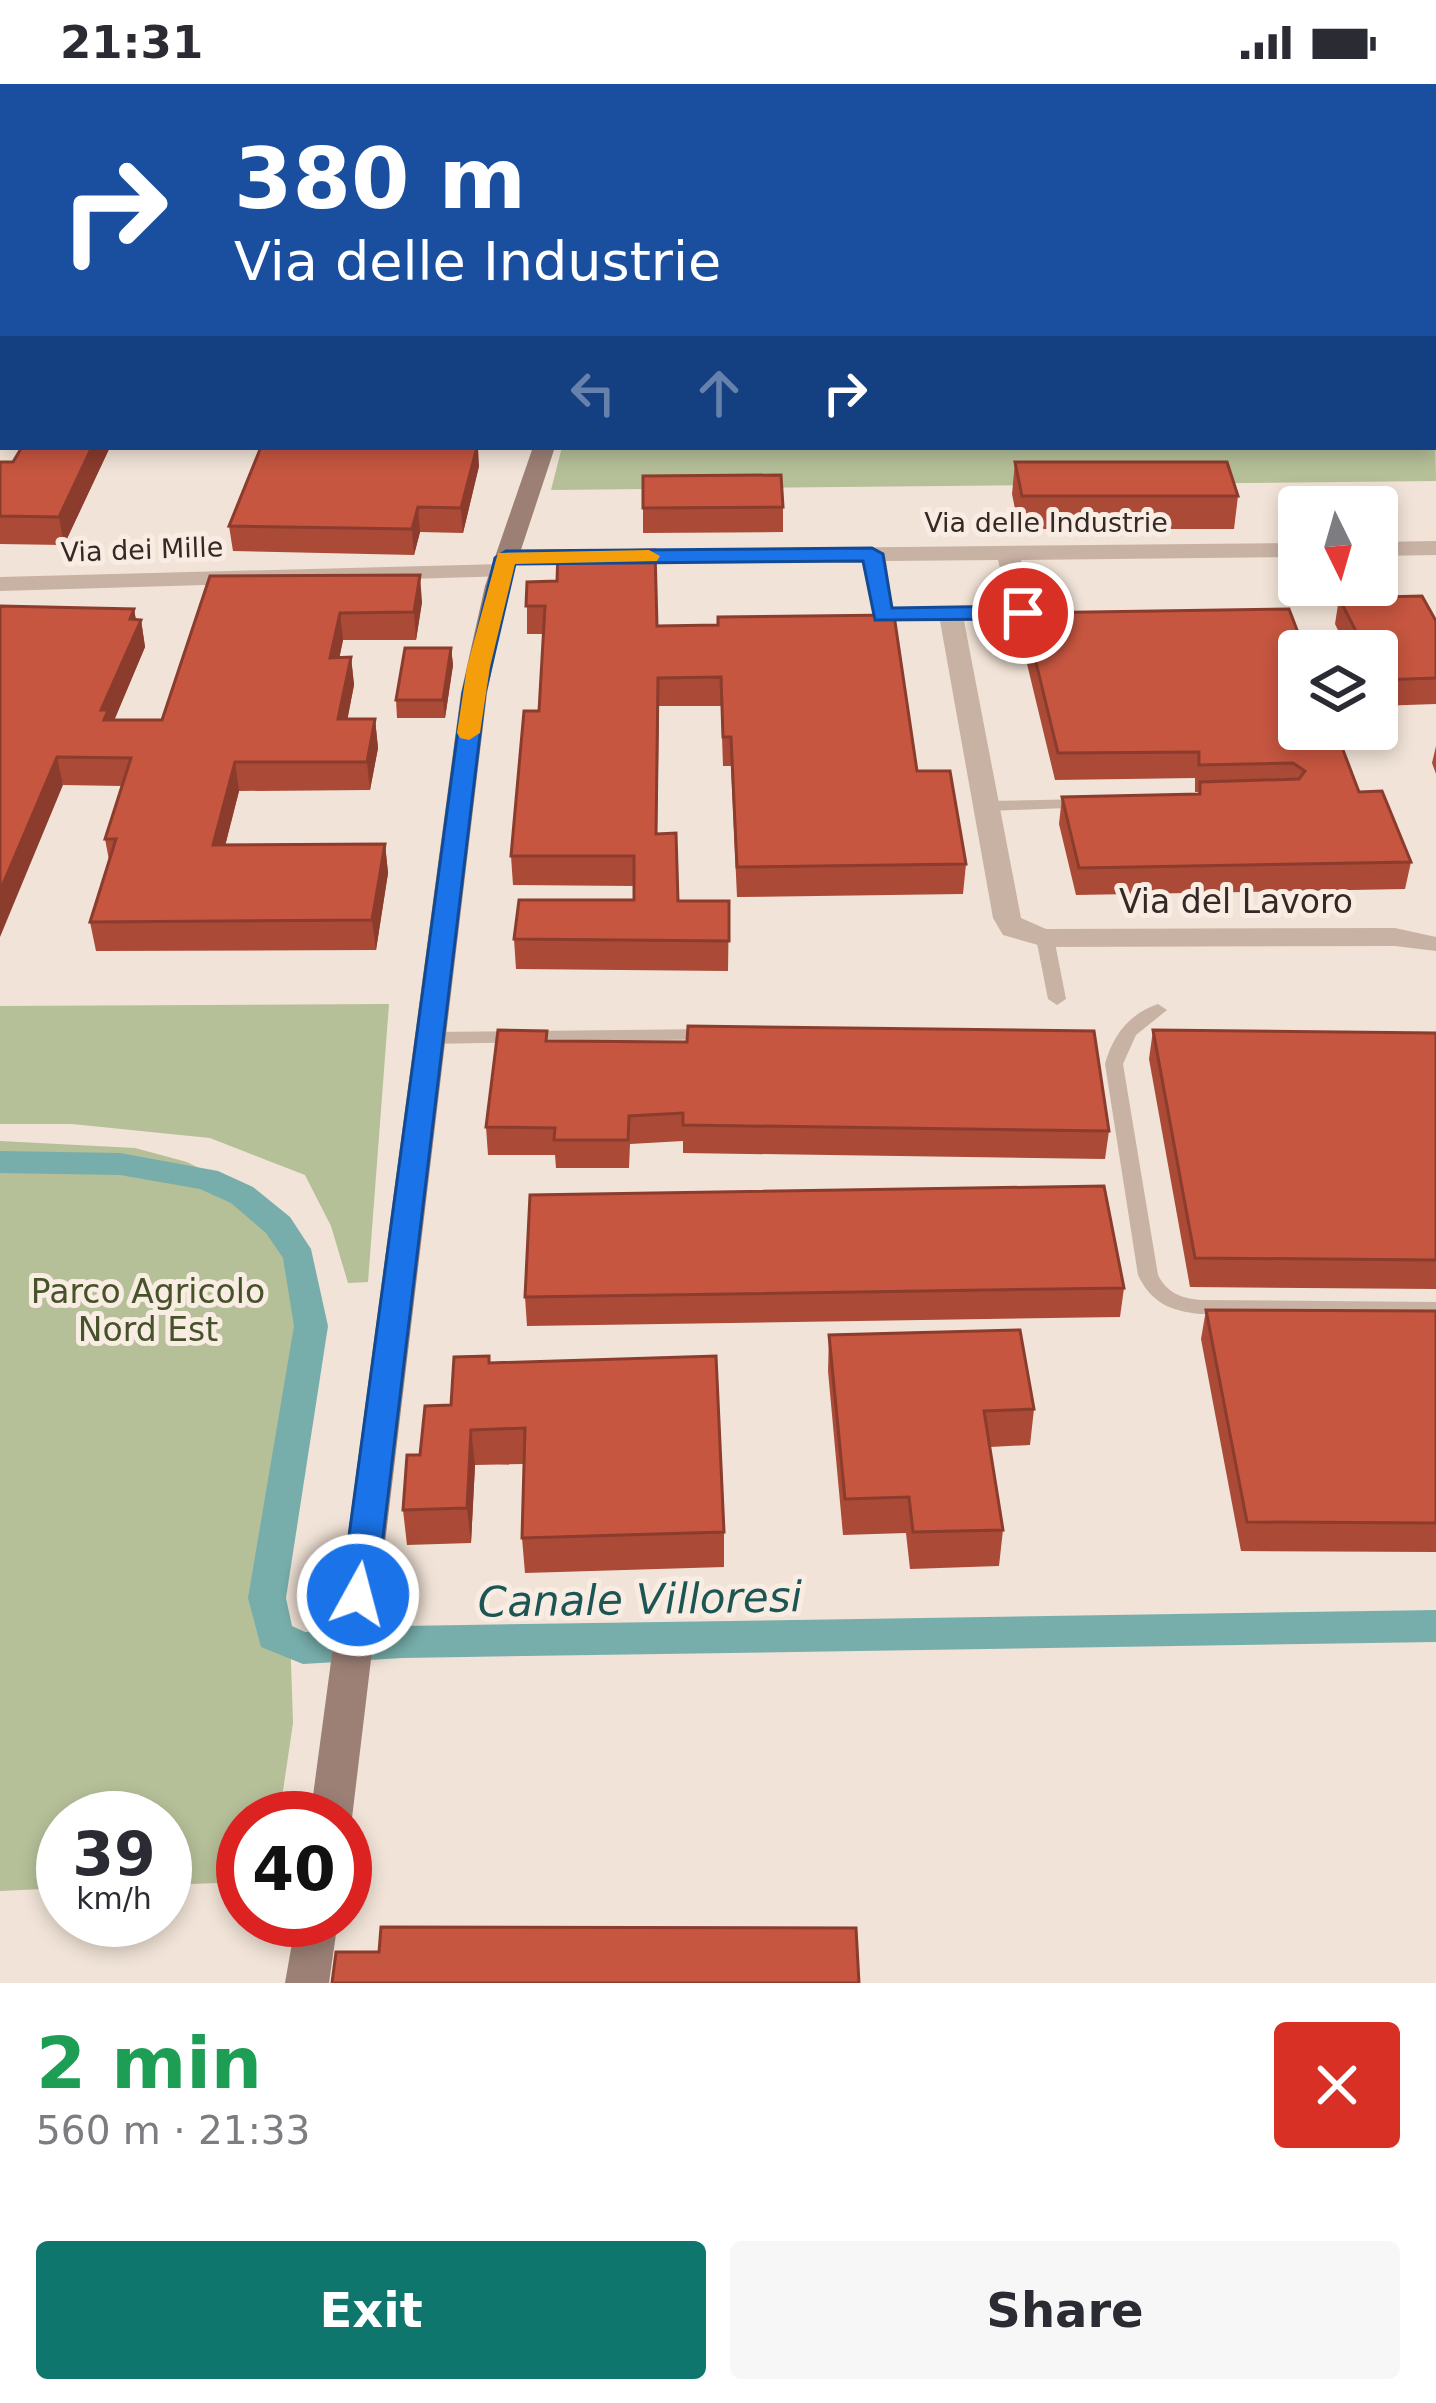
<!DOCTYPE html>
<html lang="en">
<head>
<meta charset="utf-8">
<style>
	:root { --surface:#fff; --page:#f7f7f7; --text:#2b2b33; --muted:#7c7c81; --accent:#0f766e }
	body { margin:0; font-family:"DejaVu Sans",sans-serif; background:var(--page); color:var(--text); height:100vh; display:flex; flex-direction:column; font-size:45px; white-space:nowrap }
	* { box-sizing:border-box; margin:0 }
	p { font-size:39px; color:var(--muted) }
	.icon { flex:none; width:66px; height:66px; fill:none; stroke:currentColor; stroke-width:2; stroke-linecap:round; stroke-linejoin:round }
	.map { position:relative; height:1899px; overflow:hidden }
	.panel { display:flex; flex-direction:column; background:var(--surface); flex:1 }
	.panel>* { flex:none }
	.guide { position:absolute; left:0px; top:0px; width:1437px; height:366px; box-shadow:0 6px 18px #0003; background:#1a4fa0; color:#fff; overflow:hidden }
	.needle { width:78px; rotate:175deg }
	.tools { position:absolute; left:1278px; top:402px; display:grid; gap:24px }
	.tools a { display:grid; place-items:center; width:120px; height:120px; border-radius:12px; background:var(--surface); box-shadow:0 6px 18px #0003; font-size:60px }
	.speed { position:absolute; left:36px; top:1707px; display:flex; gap:24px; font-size:60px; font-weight:700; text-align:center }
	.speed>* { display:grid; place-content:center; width:156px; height:156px; border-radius:50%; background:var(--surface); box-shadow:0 6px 18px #0003; line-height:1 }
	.speed small { font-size:30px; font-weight:400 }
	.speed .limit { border:18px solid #d22; background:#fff; color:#111 }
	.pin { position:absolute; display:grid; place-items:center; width:102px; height:102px; color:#fff; margin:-51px; border:6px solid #fff; border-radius:50%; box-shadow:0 3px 12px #0007 }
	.me { position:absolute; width:132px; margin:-66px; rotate:7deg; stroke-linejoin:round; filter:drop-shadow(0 0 9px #0008) }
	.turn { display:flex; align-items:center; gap:42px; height:252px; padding:0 36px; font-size:54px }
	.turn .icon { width:156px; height:156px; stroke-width:2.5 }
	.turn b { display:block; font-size:84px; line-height:102px }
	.lanes { display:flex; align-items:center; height:114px; padding:0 36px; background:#0003; justify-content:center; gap:60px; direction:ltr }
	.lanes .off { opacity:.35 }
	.round { display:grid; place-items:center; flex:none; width:126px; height:126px; border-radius:12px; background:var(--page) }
	.overview { display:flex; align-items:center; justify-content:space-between; height:204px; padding:0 36px }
	h1 { font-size:72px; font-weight:700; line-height:90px; color:#1e9e55 }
	.action { display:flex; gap:24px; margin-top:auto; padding:24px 36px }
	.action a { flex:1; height:138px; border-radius:12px; background:var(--accent); color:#fff; font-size:48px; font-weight:700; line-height:138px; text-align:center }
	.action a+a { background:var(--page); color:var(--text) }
	.status { display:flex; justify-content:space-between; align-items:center; height:84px; padding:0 60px; background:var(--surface); direction:ltr }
	.status svg { height:33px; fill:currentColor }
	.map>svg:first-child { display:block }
	.green { fill:#b5bf98 }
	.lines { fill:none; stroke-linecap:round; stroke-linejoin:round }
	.canal { fill:#77aeab; fill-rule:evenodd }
	.lane { fill:#c8b2a4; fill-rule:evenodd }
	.street { fill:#c8b2a4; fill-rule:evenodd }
	.secondary { fill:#9c8075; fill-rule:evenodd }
	.wall { fill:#aa4a37 }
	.shaded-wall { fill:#8b3c2d }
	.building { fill:#c65640; stroke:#8b3c2d; stroke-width:3 }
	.route { fill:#1a73e8; stroke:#114b97; stroke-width:3 }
	.slow { fill:#f59e0b }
	.labels { text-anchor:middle; stroke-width:10; stroke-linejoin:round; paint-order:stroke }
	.far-street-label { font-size:27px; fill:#342925; stroke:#f9ede3 }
	.street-label { font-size:33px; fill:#342925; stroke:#f9ede3 }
	.park-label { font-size:33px; fill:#465229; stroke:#f9ede3 }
	.near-water-label { font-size:42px; font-style:italic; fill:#1b5554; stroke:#f9ede3 }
</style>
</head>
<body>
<div class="status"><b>21:31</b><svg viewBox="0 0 49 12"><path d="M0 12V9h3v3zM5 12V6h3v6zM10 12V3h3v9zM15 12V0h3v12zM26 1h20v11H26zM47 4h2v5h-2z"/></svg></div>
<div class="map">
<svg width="1436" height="1899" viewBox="0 0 1436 1899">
	<rect width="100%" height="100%" fill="#f1e3d7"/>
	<g class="green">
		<path d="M 91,0 L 643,0 L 36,3 Z"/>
		<path d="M 1434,294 L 1436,397 L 551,406 L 562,363 L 1434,363 Z"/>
		<path d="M 389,920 L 368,1198 L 348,1199 L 331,1142 L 305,1091 L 210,1054 L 72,1040 L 0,1040 L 0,922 Z"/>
		<path d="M 0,1057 L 135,1064 L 187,1078 L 232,1101 L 264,1128 L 290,1163 L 298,1215 L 267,1516 L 270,1536 L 290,1549 L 293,1639 L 279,1734 L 243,1734 L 243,1798 L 165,1801 L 165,1734 L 63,1734 L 63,1804 L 0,1807 Z"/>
	</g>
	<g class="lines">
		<path class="canal" d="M 0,1067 L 120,1069 L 218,1087 L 253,1103 L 290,1133 L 311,1165 L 328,1242 L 286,1514 L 292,1542 L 305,1548 L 402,1542 L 1436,1526 L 1436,1558 L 402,1574 L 303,1580 L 261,1563 L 248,1514 L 294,1242 L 283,1174 L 266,1149 L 231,1119 L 200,1105 L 120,1091 L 0,1089 Z"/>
		<g class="lane">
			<path d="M 0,0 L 8,0 L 0,7 Z"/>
			<path d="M 1086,715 L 1094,720 L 1092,723 L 989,727 L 981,722 L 989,717 Z"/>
			<path d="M 1045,849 L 1054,854 L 1066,915 L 1057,921 L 1048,915 L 1036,854 Z"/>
			<path d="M 1158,920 L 1167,926 L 1136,951 L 1123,980 L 1158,1191 C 1167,1209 1181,1214 1200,1216 L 1436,1218 L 1436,1232 L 1200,1230 C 1171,1227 1151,1219 1138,1191 L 1105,980 C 1113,951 1129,930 1158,920 Z"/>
			<path d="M 712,945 L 718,947 L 721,951 L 718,955 L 429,960 L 420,954 L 429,948 Z"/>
		</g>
		<g class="street">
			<path d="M 817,0 L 833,0 L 834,3 L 818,3 Z"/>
			<path d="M 1262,0 L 1293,0 L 1293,1 L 1264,3 Z"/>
			<path d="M 3,34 L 3,46 L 0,47 L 0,35 Z"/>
			<rect x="1434" y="58" width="2" height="10"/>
			<path d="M 1434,200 L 1436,201 L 1436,215 L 1434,214 Z"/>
			<rect x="0" y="252" width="3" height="12"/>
			<path d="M 1436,457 L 1436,471 L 1377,472 L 1377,458 Z"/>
			<path d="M 1299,459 L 1299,473 L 1021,476 L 1035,529 L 1031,534 L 964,537 L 1021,834 L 1046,845 L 1395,844 L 1436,853 L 1436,867 L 1395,862 L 1045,863 L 1003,851 L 993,834 L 940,537 L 874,536 L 862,477 L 506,481 L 494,474 L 506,467 ZM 998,476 L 1009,522 L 893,524 L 886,477 Z"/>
			<path d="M 502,480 L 514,487 L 510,492 L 0,507 L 0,493 Z"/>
		</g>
		<g class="secondary">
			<path d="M 533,363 L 555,363 L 509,502 L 487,609 L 352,1734 L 345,1747 L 345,1734 L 310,1734 L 461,609 L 485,502 Z"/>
			<path d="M 296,1836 L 338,1836 L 329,1899 L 285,1899 Z"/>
		</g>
	</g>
	<g class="wall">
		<path d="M 110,363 L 64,461 L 0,460 L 0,378 L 13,378 Z"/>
		<path d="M 1015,378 L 1238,412 L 1234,445 L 1019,445 L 1012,410 Z"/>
		<path d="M 479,382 L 463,449 L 420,448 L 414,471 L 233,467 L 229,442 Z"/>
		<path d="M 643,392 L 783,423 L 783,448 L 643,449 Z"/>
		<path d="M 210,492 L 422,518 L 416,556 L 343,556 L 339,574 L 351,573 L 354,601 L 347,635 L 375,635 L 378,664 L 370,706 L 239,707 L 225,761 L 385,760 L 388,789 L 376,866 L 96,867 L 90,838 L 109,776 L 105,755 L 122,702 L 63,701 L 0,522 L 134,525 L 136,536 L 141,536 L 145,563 L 114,636 L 162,636 Z"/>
		<path d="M 527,498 L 657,542 L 917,687 L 966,780 L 963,810 L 737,813 L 731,682 L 723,682 L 721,622 L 659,622 L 657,750 L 678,817 L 729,817 L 728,887 L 516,885 L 514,855 L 634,816 L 634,802 L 513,801 L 511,772 L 539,627 L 543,550 L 527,550 Z"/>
		<path d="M 1339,514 L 1436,537 L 1436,620 L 1377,622 L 1377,567 L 1348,567 L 1335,540 Z"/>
		<path d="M 1024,529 L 1359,708 L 1411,778 L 1405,805 L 1076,811 L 1059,740 L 1062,713 L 1198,710 L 1198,708 L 1195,708 L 1195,694 L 1055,696 L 1021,555 Z"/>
		<path d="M 451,564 L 453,581 L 445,634 L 397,634 L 396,616 Z"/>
		<path d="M 1436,662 L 1436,690 L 1432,679 Z"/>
		<path d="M 1153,946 L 1436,949 L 1436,1205 L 1190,1203 L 1149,975 Z"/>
		<path d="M 548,957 L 1109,1047 L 1105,1075 L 683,1069 L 683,1057 L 630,1060 L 629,1084 L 556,1084 L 555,1071 L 488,1071 L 486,1043 Z"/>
		<path d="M 1124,1204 L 1120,1233 L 527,1242 L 525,1213 Z"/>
		<path d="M 1206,1226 L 1436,1227 L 1436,1468 L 1241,1467 L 1201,1255 Z"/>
		<path d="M 829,1251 L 1034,1325 L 1030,1361 L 990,1363 L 1003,1446 L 999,1482 L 910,1485 L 906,1449 L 843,1451 L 828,1287 Z"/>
		<path d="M 490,1279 L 724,1448 L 724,1483 L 525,1489 L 522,1454 L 524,1380 L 475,1381 L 471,1459 L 407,1461 L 403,1426 L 420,1371 L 451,1321 Z"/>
	</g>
	<g class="shaded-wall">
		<path d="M 3,304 L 3,339 L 0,344 L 0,309 Z"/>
		<path d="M 92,363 L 110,363 L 64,461 L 59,433 Z"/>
		<path d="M 477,363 L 478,363 L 479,382 L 463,449 L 461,424 Z"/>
		<path d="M 418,423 L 420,448 L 414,471 L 412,445 Z"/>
		<path d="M 420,491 L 422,518 L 416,556 L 414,528 Z"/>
		<path d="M 134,525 L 137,543 L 141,536 L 145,563 L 111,644 L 113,654 L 101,626 Z"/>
		<path d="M 340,529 L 343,556 L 334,601 L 330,574 Z"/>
		<path d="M 451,564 L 453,581 L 445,634 L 443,616 Z"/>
		<path d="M 351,573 L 354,601 L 342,664 L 338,635 Z"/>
		<path d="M 375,635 L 378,664 L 370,706 L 367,678 Z"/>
		<path d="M 57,673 L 63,701 L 0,853 L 0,807 Z"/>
		<path d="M 235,678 L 239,707 L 218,790 L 213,761 Z"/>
		<path d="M 385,760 L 388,789 L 376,866 L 372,836 Z"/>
		<path d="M 471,1346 L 475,1381 L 471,1459 L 467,1424 Z"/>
	</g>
	<g class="building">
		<path d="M 766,0 L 798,0 L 798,3 L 767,3 Z"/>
		<path d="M 878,0 L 928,0 L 929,3 L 879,3 Z"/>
		<path d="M 973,0 L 1275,0 L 1277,3 L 974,3 Z"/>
		<path d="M 0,266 L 3,266 L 3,304 L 0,309 Z"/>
		<path d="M 22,363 L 92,363 L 59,433 L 0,432 L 0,378 L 13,378 Z"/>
		<path d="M 261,363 L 477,363 L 461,424 L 418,423 L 412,445 L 229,442 Z"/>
		<path d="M 1015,378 L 1227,378 L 1238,412 L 1022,412 Z"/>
		<path d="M 781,391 L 783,423 L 643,424 L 643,392 Z"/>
		<path d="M 655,466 L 657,542 L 718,541 L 718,533 L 894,531 L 917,687 L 950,687 L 966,780 L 737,783 L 731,653 L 723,653 L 721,593 L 658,594 L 656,750 L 676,749 L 678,817 L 729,817 L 729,857 L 514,855 L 519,816 L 634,816 L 634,772 L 511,772 L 524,627 L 539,627 L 545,522 L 526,522 L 527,498 L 557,497 L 558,468 Z"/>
		<path d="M 420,491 L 414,528 L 340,529 L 330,574 L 351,573 L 338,635 L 375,635 L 367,678 L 235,678 L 213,761 L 385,760 L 372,836 L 90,838 L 116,755 L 105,755 L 131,674 L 57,673 L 0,807 L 0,522 L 134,525 L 130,535 L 141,536 L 101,626 L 108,626 L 104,636 L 162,636 L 210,492 Z"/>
		<path d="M 1422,512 L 1436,537 L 1436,594 L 1380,596 L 1377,589 L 1377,567 L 1366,567 L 1339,514 Z"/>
		<path d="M 1289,525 L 1305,567 L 1299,567 L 1299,645 L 1335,645 L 1359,708 L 1382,707 L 1411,778 L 1079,784 L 1062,713 L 1200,710 L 1200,698 L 1299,695 L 1305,687 L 1293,679 L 1199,681 L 1199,668 L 1058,669 L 1024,529 Z"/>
		<path d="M 405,564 L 451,564 L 443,616 L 396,616 Z"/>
		<path d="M 688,942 L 1094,947 L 1109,1047 L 683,1041 L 683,1029 L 629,1032 L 628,1056 L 554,1056 L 555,1044 L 486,1043 L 498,946 L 547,947 L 546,957 L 687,958 Z"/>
		<path d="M 1153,946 L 1436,949 L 1436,1176 L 1195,1174 Z"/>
		<path d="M 1104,1102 L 1124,1204 L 525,1213 L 530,1111 Z"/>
		<path d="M 1206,1226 L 1436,1227 L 1436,1439 L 1247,1438 Z"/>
		<path d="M 1020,1246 L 1034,1325 L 984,1327 L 1003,1446 L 913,1448 L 909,1413 L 845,1415 L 829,1251 Z"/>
		<path d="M 489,1272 L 489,1279 L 716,1272 L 724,1448 L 522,1454 L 525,1344 L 471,1346 L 467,1424 L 403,1426 L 407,1371 L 420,1371 L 425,1322 L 451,1321 L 454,1273 Z"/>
		<path d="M 381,1843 L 856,1844 L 859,1899 L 332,1899 L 336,1868 L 379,1868 Z"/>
	</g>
	<path class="route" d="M 872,464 L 883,470 L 892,524 L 1023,522 L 1034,529 L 1023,535 L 875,536 L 863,477 L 515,480 L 485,609 L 376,1511 L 371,1521 L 358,1525 L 346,1521 L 341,1511 L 463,609 L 495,474 L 506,467 Z"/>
	<path class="slow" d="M 649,466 L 660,472 L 657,477 L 515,480 L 490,583 L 480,649 L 469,656 L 460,654 L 457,649 L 467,583 L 498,469 Z"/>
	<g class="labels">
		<g class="far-street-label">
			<text x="1046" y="448">Via delle Industrie</text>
			<text transform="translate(142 466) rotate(-2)" y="9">Via dei Mille</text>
		</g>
		<g class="street-label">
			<text x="1236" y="829">Via del Lavoro</text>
		</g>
		<g class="park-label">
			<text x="148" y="1219">Parco Agricolo<tspan x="148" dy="38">Nord Est</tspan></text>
		</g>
		<g class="near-water-label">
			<text transform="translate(640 1515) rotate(-1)" y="15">Canale Villoresi</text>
		</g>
	</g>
</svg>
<div class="tools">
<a><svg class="needle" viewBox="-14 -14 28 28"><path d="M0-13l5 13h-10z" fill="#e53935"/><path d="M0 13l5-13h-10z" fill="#7c7c81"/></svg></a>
<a><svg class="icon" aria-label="layers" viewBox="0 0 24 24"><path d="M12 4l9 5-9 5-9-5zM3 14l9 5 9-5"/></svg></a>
</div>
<div class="speed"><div>39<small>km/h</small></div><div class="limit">40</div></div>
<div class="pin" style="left:1023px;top:529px;background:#d93025"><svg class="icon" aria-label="arrive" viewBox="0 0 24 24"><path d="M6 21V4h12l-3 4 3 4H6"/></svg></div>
<svg class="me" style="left:358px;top:1511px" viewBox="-20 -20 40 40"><circle r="17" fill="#1a73e8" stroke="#fff" stroke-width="3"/><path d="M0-11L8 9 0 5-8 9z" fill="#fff"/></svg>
<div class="guide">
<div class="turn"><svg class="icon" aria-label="right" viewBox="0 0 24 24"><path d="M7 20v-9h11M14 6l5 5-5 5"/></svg><div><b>380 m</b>Via delle Industrie</div></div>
<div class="lanes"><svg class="icon off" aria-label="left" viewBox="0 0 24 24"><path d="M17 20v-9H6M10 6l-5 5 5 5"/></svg><svg class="icon off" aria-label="ahead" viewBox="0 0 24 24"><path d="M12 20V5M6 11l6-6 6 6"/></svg><svg class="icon" aria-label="right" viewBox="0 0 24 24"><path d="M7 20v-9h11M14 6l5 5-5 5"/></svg></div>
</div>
</div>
<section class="panel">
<div class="overview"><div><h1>2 min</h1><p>560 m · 21:33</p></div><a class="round" style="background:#d93025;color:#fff"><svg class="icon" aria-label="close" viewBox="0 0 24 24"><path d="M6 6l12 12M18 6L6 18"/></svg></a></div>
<div class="action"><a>Exit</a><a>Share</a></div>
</section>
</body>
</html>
